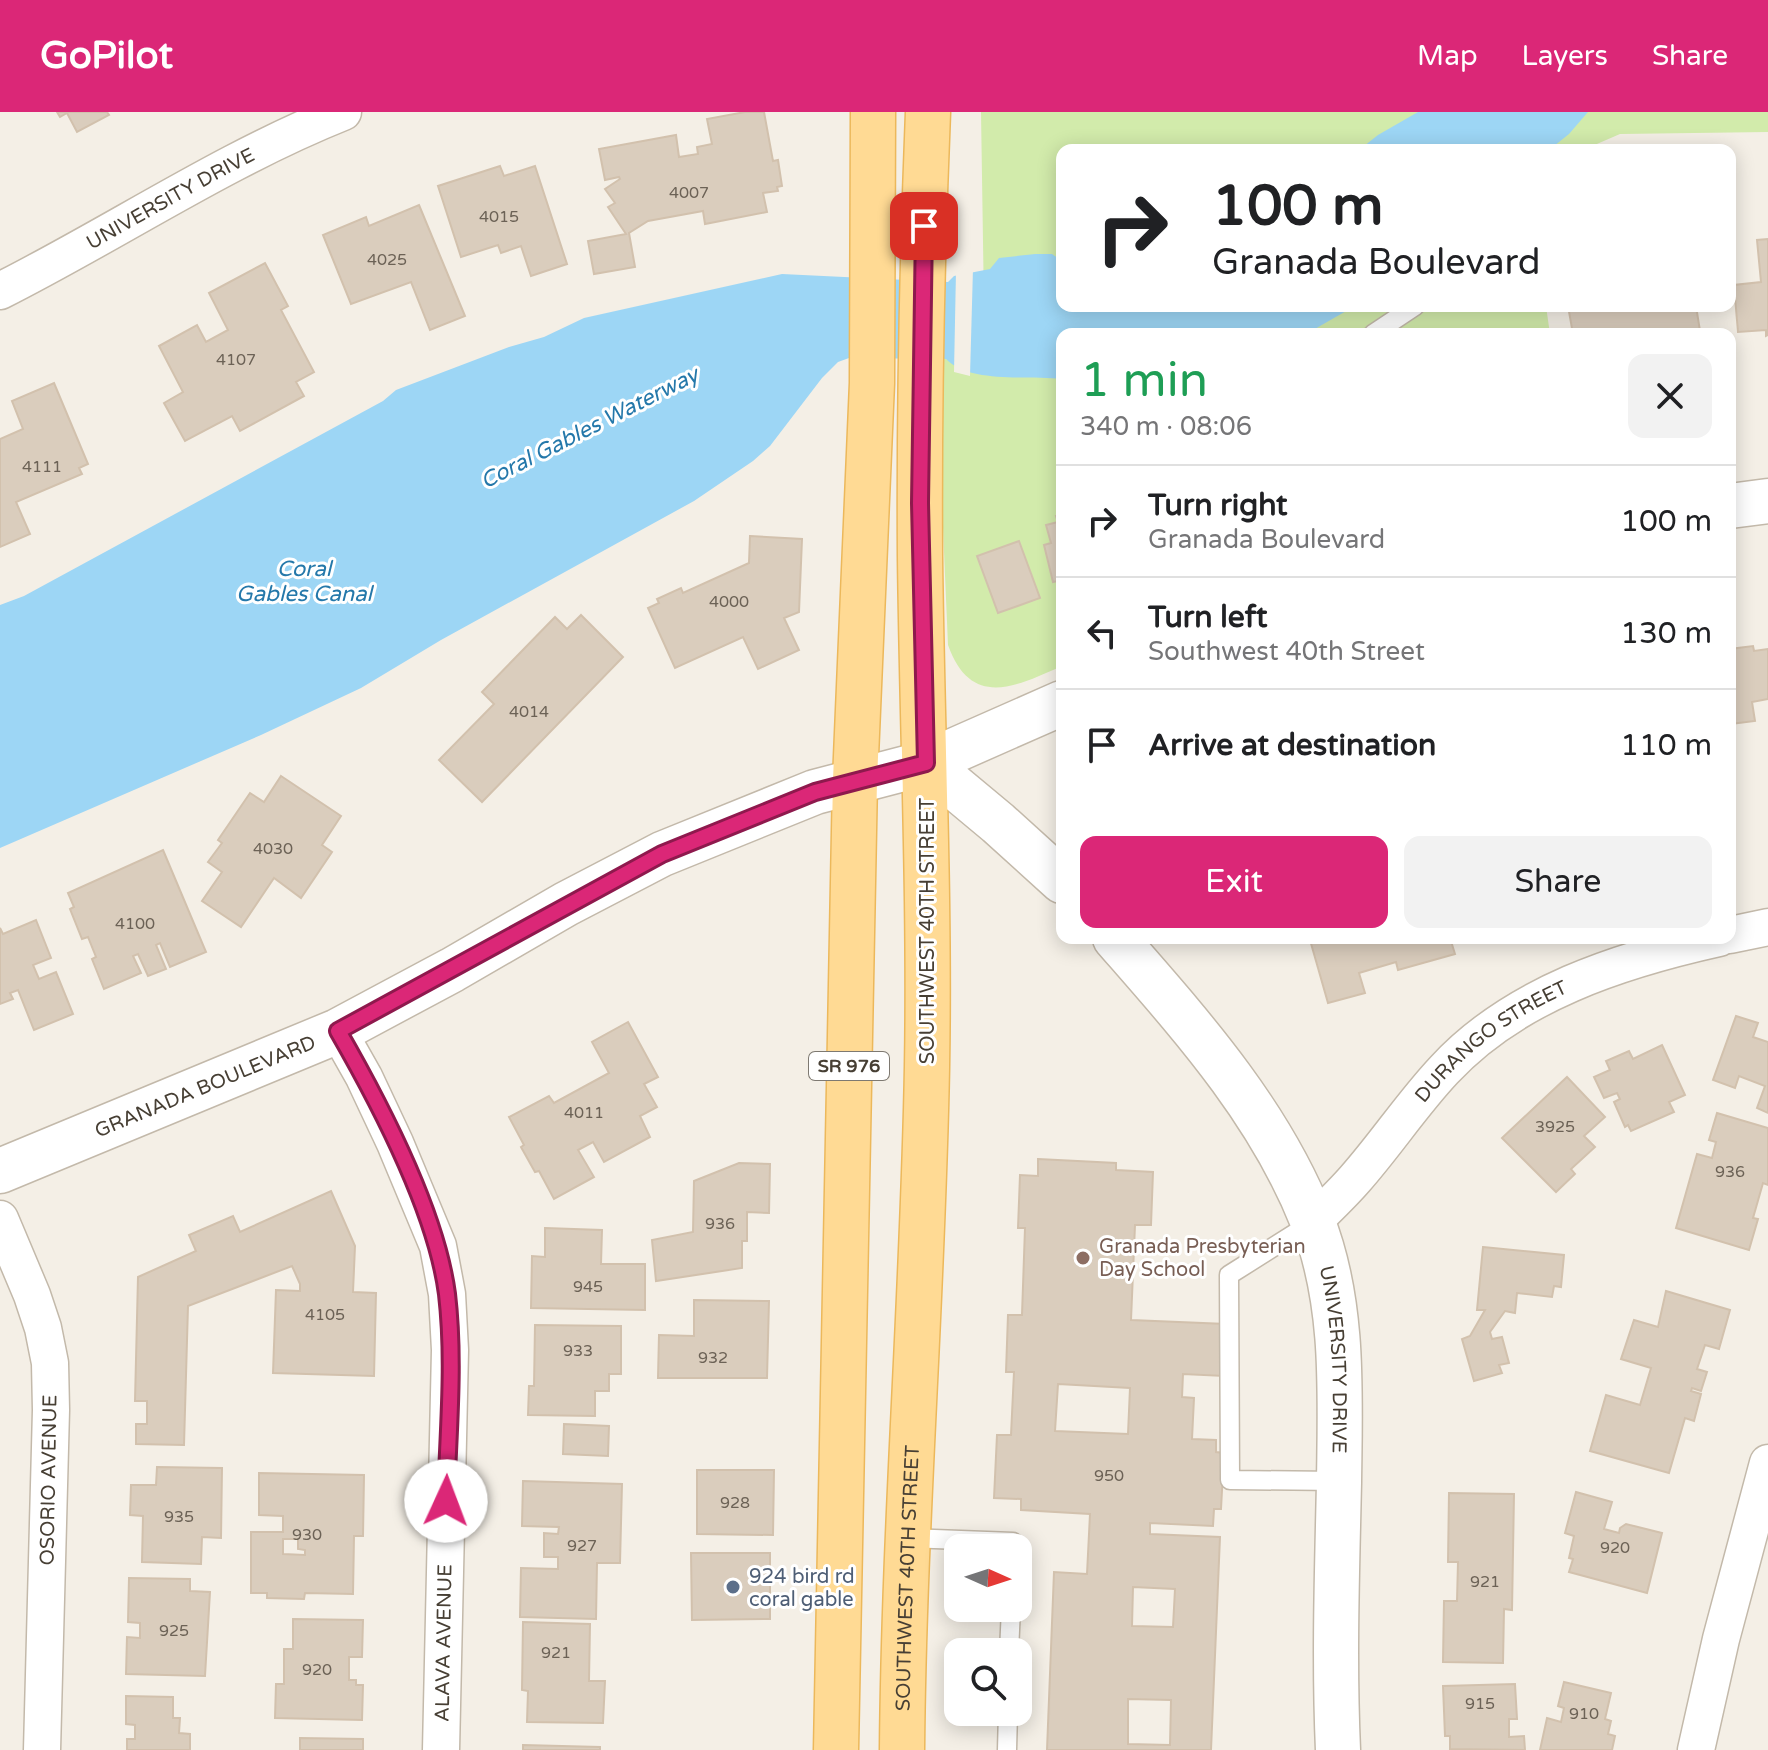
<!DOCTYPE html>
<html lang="en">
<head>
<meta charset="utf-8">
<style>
	:root { --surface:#fff; --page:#f2f2f2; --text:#202124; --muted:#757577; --line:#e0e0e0; --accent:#db2777 }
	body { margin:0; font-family:"Varela Round",sans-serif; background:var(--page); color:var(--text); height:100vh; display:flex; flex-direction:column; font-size:30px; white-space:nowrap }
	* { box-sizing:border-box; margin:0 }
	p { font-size:26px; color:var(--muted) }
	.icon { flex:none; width:44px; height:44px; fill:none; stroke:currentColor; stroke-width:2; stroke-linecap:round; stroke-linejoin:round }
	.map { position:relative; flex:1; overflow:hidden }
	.sheet { position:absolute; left:1056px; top:216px; width:680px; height:616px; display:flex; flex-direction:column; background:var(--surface); border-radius:16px; box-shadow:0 4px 20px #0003 }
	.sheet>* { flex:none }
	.guide { position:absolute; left:1056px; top:32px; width:680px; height:168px; border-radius:16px; box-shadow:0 4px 20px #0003; background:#fff; color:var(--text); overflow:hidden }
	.needle { width:52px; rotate:93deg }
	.controls { position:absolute; left:944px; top:1422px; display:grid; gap:16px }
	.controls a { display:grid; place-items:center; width:88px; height:88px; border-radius:16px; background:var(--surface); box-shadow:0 4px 20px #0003; font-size:40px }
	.pin { position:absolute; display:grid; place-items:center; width:68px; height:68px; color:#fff; margin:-34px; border-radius:16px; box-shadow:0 4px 12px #0006 }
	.me { position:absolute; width:88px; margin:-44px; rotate:2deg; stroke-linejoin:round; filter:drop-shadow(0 0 6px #0008) }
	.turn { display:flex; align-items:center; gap:28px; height:168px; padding:0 24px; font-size:36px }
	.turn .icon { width:104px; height:104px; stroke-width:2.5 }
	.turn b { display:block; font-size:56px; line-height:68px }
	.round { display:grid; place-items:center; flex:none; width:84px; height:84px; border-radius:16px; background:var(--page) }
	.head { display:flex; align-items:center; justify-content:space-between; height:136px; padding:0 24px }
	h1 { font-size:48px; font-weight:600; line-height:60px; color:#1e9e55 }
	.primary-button { display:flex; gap:16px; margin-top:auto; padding:16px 24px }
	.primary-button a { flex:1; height:92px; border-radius:16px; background:var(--accent); color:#fff; font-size:32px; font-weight:600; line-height:92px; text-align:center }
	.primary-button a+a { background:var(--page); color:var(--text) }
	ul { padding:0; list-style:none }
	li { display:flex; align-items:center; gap:24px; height:112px; padding:0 24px; border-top:2px solid var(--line) }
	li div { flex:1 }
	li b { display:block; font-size:30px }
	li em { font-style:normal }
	header { display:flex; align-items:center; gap:48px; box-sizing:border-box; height:112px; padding:0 40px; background:var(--accent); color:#fff }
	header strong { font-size:38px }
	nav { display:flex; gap:44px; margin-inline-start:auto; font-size:28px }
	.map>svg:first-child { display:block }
	.green { fill:#d2ebab }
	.water { fill:#9dd6f5 }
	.pier { fill:#f4efe6 }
	.building { fill:#dacdbd; stroke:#d2c1ad; stroke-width:2; fill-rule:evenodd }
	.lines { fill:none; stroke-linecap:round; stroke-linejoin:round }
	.service-casing { stroke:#c3b9aa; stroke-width:21 }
	.minor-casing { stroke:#c3b9aa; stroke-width:39 }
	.tertiary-casing { stroke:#c3b9aa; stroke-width:47 }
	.primary-casing { stroke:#ecb85b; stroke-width:47 }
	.service { stroke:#fff; stroke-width:18 }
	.minor { stroke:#fff; stroke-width:36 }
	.tertiary { stroke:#fff; stroke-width:44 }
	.primary { stroke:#ffda94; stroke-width:44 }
	.route-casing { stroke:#8e194d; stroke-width:20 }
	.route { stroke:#db2777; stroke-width:14 }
	.education-dot { fill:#8d6e63; stroke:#fff; stroke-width:3 }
	.service-dot { fill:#5c6f8a; stroke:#fff; stroke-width:3 }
	.labels { text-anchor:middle; stroke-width:6; stroke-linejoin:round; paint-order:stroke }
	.number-label { font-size:16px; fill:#6c6256 }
	.shield { fill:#fff; stroke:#7e7971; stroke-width:2 }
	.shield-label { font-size:18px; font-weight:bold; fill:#473f34 }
	.street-label { font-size:20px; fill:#473f34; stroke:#fff }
	.education-label { font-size:20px; fill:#785e54; stroke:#fff; text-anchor:start }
	.service-label { font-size:20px; fill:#4e5e75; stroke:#fff; text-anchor:start }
	.water-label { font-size:22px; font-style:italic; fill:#2478aa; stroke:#fff }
</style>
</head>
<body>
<header>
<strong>GoPilot</strong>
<nav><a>Map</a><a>Layers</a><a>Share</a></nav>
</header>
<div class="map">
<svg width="1768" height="1638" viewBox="0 0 1768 1638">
	<rect width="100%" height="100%" fill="#f4efe6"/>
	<path class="green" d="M 981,0 L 1768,0 L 1768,20 L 1620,22 L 1583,38 L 1062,38 L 1062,194 L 1546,194 L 1550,222 L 1062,222 L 1062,554 C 1015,575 971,597 948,533 L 937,276 L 938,247 L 946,247 L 985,259 Z"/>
	<g class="water">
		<path d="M 1418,0 L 1588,0 L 1569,22 L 1549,38 L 1359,38 L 1378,23 Z"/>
		<path d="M 1035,142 L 1052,142 L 1062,149 L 1062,194 L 1355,194 L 1306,222 L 1062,222 L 1062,267 C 1029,263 970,272 946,247 L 849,246 L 838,250 L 822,266 L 770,334 L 753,349 L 694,389 L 441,528 L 361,576 L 261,623 L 0,736 L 0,493 L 24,484 L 383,289 L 396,278 L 509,235 L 544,225 L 584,206 L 782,162 L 948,170 L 954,164 L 990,157 L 999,146 Z"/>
	</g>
	<path class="pier" d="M 973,156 L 970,264 L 954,260 L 956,159 Z"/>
	<g class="building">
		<path d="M 57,0 L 107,0 L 109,3 L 77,20 L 67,1 L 60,5 Z"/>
		<path d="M 745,0 L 764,0 L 773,49 L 778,48 L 782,74 L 777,75 L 778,79 L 763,81 L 767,100 L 705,112 L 703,99 L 648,109 L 629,121 L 635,155 L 594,162 L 588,129 L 626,122 L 608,95 L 615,91 L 605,77 L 620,67 L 619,65 L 605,68 L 599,37 L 676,23 L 679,45 L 698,42 L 697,35 L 712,32 L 707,7 Z"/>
		<path d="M 500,54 L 504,64 L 535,54 L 567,152 L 531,164 L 521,134 L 501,141 L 498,133 L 461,145 L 438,74 Z"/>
		<path d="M 419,93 L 465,204 L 430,218 L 411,170 L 351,192 L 323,123 L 366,105 L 369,114 Z"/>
		<path d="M 1768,127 L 1768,223 L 1766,224 L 1766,218 L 1738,220 L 1734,173 L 1761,170 L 1757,128 Z"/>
		<path d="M 265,151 L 288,194 L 281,198 L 314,260 L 296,270 L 304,284 L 240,319 L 232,304 L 185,329 L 164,291 L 183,280 L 159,234 L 197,213 L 206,230 L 228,218 L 209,181 Z"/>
		<path d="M 1568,194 L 1696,194 L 1700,219 L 1684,222 L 1573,222 Z"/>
		<path d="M 54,271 L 88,352 L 79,356 L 82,362 L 16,390 L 30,422 L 0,435 L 0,327 L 23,317 L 12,289 Z"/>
		<path d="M 1062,403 L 1062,468 L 1053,470 L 1044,433 L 1051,431 L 1046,413 L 1058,410 L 1056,404 Z"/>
		<path d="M 750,424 L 802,427 L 799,500 L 784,506 L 799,538 L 758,557 L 743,525 L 675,556 L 648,496 L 659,491 L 657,487 L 681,476 L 683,481 L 749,451 Z"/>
		<path d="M 1019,429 L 1040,486 L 998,501 L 977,444 Z"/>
		<path d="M 581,503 L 623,545 L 482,690 L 439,648 L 494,592 L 482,580 L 555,505 L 567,517 Z"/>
		<path d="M 1753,534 L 1754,539 L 1768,537 L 1768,587 L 1752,590 L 1755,609 L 1730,612 L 1730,537 Z"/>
		<path d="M 281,664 L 341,704 L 322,733 L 332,740 L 301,786 L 274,766 L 241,815 L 202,789 L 222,760 L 208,750 L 222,731 L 218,728 L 250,681 L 264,690 Z"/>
		<path d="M 163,738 L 206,840 L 170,855 L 160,831 L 156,833 L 166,857 L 148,864 L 138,842 L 133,844 L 141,861 L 104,877 L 92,847 L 96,845 L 88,825 L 82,827 L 70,797 L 74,795 L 68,781 Z"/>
		<path d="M 36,808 L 51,846 L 33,853 L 39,867 L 56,860 L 73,902 L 34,918 L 18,878 L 10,881 L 13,887 L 0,892 L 0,816 L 3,822 Z"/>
		<path d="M 1316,826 L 1450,826 L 1455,842 L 1398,858 L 1396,850 L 1359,861 L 1365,881 L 1328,891 L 1310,828 Z"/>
		<path d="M 1736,904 L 1758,911 L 1753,925 L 1768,930 L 1768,1001 L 1757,996 L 1765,974 L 1739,964 L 1735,976 L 1713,968 Z"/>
		<path d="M 628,910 L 658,965 L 644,972 L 657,995 L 640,1004 L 650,1025 L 604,1050 L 593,1030 L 578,1038 L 594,1065 L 554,1087 L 539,1059 L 535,1060 L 521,1035 L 524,1033 L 509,1005 L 549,984 L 554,991 L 609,961 L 592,930 Z"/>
		<path d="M 1662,933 L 1685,983 L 1669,990 L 1674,1000 L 1631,1019 L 1628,1013 L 1625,1015 L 1614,990 L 1620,987 L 1617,981 L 1604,986 L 1594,965 L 1610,958 L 1606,949 L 1629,939 L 1633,947 Z"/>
		<path d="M 1567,965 L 1605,1005 L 1584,1024 L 1595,1035 L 1571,1057 L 1575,1062 L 1556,1080 L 1502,1026 Z"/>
		<path d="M 1717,1001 L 1768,1016 L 1768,1073 L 1763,1071 L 1753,1106 L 1758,1107 L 1749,1138 L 1676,1116 L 1697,1042 L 1712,1046 L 1716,1030 L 1709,1028 Z"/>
		<path d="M 1038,1047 L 1116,1051 L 1116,1058 L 1153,1060 L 1151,1113 L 1135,1113 L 1131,1208 L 1226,1212 L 1224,1264 L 1183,1262 L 1182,1285 L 1194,1286 L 1192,1327 L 1216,1328 L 1216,1340 L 1224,1341 L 1221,1397 L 1214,1397 L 1213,1414 L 1150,1411 L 1150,1422 L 1220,1425 L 1211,1638 L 1047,1638 L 1054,1460 L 1087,1462 L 1090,1402 L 1021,1398 L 1021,1387 L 994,1386 L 997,1323 L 1011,1323 L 1014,1260 L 1006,1260 L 1008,1203 L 1022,1203 L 1025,1116 L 1018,1116 L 1020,1063 L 1038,1064 ZM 1058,1272 L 1130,1276 L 1128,1322 L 1055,1319 ZM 1133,1475 L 1175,1477 L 1173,1515 L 1132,1514 ZM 1128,1587 L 1171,1588 L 1170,1633 L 1128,1632 Z"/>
		<path d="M 739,1051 L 770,1052 L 769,1101 L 747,1100 L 747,1129 L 742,1129 L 742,1156 L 656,1169 L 652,1128 L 693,1120 L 694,1069 Z"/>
		<path d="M 331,1079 L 355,1134 L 353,1180 L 376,1181 L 374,1264 L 273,1261 L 276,1178 L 300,1179 L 300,1172 L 292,1154 L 188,1194 L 184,1333 L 136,1332 L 136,1312 L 147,1312 L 147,1289 L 135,1289 L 138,1165 L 196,1139 L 189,1123 L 233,1104 L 240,1120 Z"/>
		<path d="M 545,1116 L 602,1118 L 601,1152 L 645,1152 L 645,1198 L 531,1196 L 532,1144 L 545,1145 Z"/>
		<path d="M 1483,1135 L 1564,1143 L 1561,1175 L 1554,1174 L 1552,1185 L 1517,1181 L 1515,1201 L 1505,1199 L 1490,1220 L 1492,1227 L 1502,1225 L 1509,1251 L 1499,1253 L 1502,1261 L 1474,1269 L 1462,1227 L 1470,1224 L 1485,1198 L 1477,1198 Z"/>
		<path d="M 1666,1179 L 1730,1198 L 1719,1237 L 1705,1233 L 1697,1257 L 1707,1260 L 1701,1279 L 1692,1276 L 1691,1279 L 1701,1282 L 1694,1309 L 1685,1306 L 1669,1361 L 1590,1339 L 1606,1283 L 1640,1293 L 1651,1256 L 1621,1247 L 1634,1208 L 1658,1215 Z"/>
		<path d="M 694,1188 L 769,1189 L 767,1266 L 658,1266 L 659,1223 L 694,1224 Z"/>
		<path d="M 535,1213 L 621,1214 L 621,1262 L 609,1262 L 609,1279 L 595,1279 L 595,1304 L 528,1303 L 529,1274 L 534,1274 Z"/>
		<path d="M 564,1312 L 609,1314 L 608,1344 L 563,1342 Z"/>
		<path d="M 157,1355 L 222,1356 L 221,1426 L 202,1425 L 201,1452 L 142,1450 L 143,1404 L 130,1403 L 131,1373 L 156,1373 Z"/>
		<path d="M 697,1358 L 774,1358 L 773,1423 L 697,1422 Z"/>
		<path d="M 259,1361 L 364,1363 L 363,1424 L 354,1424 L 353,1482 L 305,1481 L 304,1487 L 267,1486 L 267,1481 L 251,1481 L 251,1420 L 283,1420 L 283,1404 L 259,1403 ZM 283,1427 L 298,1427 L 298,1437 L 305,1438 L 305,1443 L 283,1442 Z"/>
		<path d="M 523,1369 L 622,1372 L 620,1451 L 597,1451 L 596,1507 L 520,1505 L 521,1456 L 558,1457 L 558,1445 L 544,1445 L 544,1421 L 558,1422 L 559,1415 L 522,1414 Z"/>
		<path d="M 1576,1380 L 1612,1390 L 1604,1417 L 1619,1421 L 1620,1416 L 1626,1412 L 1662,1421 L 1647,1481 L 1569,1460 L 1573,1447 L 1569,1446 L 1574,1424 L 1565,1421 Z"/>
		<path d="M 1449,1381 L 1514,1382 L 1512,1498 L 1504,1497 L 1503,1551 L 1443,1550 L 1444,1489 L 1457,1489 L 1458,1450 L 1448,1450 Z"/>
		<path d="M 691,1441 L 770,1441 L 770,1507 L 692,1508 Z"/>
		<path d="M 129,1466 L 190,1467 L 190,1479 L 210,1480 L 205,1564 L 126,1562 L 127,1525 L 140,1526 L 140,1511 L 128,1510 Z"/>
		<path d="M 293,1507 L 363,1508 L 362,1545 L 349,1545 L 349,1568 L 356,1568 L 356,1573 L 363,1573 L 362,1608 L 275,1606 L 276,1572 L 284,1572 L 284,1537 L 293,1537 Z"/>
		<path d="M 523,1510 L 590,1512 L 589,1569 L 605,1569 L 603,1611 L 527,1610 L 528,1579 L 522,1578 Z"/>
		<path d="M 1564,1570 L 1611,1581 L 1605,1607 L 1611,1609 L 1608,1622 L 1615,1624 L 1612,1638 L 1540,1638 L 1547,1606 L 1561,1610 L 1564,1596 L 1558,1594 Z"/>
		<path d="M 1515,1572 L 1517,1607 L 1509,1607 L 1509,1625 L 1524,1624 L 1525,1638 L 1450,1637 L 1450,1624 L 1445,1624 L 1443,1574 Z"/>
		<path d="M 126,1584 L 173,1585 L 173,1606 L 180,1606 L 179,1621 L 190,1622 L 190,1638 L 127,1638 L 127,1627 L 135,1627 L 135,1613 L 126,1612 Z"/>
		<path d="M 300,1626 L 363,1627 L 363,1638 L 300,1638 Z"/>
		<path d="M 523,1633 L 600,1635 L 600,1638 L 523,1638 Z"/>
	</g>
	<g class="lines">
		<defs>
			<g id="service">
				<path d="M 1373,222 L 1415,194"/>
				<path d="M 1313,1110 L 1229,1163 L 1230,1368 L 1339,1369"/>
				<path d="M 908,1426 L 1013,1430 L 1012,1436"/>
				<path d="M 1009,1540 L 1011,1496"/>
				<path d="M 1007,1638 L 1008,1600"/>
			</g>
			<g id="minor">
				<path id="s1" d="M 0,179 C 115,121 223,48 343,0"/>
				<path d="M 1730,823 L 1768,815"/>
				<path d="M 338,919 L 364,965 L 395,1031 L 438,1134 L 447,1182 L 450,1238 L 441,1638"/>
				<path d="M 0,1107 L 32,1183 L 43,1216 L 50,1251 L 51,1298 L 42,1638"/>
				<path id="s2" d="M 1313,1110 C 1327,1096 1342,1082 1355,1067 C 1386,1032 1412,992 1444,958 C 1514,882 1620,848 1719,826"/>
				<path d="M 1696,1638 L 1721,1527 L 1768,1351"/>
			</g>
			<g id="tertiary">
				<path d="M 1730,394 L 1768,389"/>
				<path d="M 926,651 L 998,711 L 1062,769"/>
				<path id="s3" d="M 1115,826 C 1190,912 1269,999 1312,1108 C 1345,1191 1340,1283 1339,1371 C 1337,1460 1334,1549 1338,1638"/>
				<path id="s4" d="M 0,1059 L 338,919 L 452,858 L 566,792 L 662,742 L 815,680 L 926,651 L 1062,591"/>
			</g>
			<g id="primary">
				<path d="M 836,1638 L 855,668 L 872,271 L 873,0"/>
				<path id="s5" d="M 902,1638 C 904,1410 923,1183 927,955 C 930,785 922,615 920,445 C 919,296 922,148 928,0"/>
			</g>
		</defs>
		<use href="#service" class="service-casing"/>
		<use href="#minor" class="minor-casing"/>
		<use href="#tertiary" class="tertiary-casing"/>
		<use href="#primary" class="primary-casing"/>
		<use href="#service" class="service"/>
		<use href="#minor" class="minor"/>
		<use href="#tertiary" class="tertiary"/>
		<use href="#primary" class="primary"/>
	</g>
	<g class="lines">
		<defs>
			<path id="route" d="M 446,1389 C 448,1321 455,1250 447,1182 C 436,1098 380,992 338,919 L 662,742 L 815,680 L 926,651 L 920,391 L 924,114"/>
		</defs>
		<use href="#route" class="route-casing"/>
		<use href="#route" class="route"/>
	</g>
	<circle class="education-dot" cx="1083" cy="1146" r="8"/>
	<circle class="service-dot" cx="733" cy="1475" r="8"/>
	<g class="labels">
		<g class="number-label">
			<text x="689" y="86">4007</text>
			<text x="499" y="110">4015</text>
			<text x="387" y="153">4025</text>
			<text x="236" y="253">4107</text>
			<text x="42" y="360">4111</text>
			<text x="729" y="495">4000</text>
			<text x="529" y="605">4014</text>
			<text x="273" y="742">4030</text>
			<text x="135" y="817">4100</text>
			<text x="584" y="1006">4011</text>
			<text x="1555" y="1020">3925</text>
			<text x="1730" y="1065">936</text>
			<text x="720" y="1117">936</text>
			<text x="588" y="1180">945</text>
			<text x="325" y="1208">4105</text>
			<text x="578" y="1244">933</text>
			<text x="713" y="1251">932</text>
			<text x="1109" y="1369">950</text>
			<text x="735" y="1396">928</text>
			<text x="179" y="1410">935</text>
			<text x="307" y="1428">930</text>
			<text x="582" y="1439">927</text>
			<text x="1615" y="1441">920</text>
			<text x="1485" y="1475">921</text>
			<text x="174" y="1524">925</text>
			<text x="556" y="1546">921</text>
			<text x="317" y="1563">920</text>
			<text x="1480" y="1597">915</text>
			<text x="1584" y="1607">910</text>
		</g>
		<rect class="shield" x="809" y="940" width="80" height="28" rx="6"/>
		<g class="shield-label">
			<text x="849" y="960">SR 976</text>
		</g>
		<g class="street-label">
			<text dy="7" stroke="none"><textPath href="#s1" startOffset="194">UNIVERSITY DRIVE</textPath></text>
			<text transform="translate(927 819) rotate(-90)" y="7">SOUTHWEST 40TH STREET</text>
			<text dy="7" stroke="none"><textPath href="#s2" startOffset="256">DURANGO STREET</textPath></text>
			<text dy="7" stroke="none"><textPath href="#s4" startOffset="222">GRANADA BOULEVARD</textPath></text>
			<text dy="7" stroke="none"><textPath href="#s3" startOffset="488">UNIVERSITY DRIVE</textPath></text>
			<text transform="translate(48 1368) rotate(-89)" y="7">OSORIO AVENUE</text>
			<text dy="7" stroke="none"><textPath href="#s5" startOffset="172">SOUTHWEST 40TH STREET</textPath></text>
			<text transform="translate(443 1531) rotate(-89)" y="7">ALAVA AVENUE</text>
		</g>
		<g class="education-label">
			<text x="1099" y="1141">Granada Presbyterian<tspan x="1099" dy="23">Day School</tspan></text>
		</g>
		<g class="service-label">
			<text x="749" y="1471">924 bird rd<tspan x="749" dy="23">coral gable</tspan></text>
		</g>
		<g class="water-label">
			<text transform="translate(589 315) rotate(-27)" y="8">Coral Gables Waterway</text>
			<text x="304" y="464">Coral<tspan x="304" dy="25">Gables Canal</tspan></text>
		</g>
	</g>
</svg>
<div class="controls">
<a><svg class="needle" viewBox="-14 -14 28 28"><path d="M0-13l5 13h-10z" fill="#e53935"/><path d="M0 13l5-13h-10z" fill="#757577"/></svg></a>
<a><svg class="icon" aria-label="search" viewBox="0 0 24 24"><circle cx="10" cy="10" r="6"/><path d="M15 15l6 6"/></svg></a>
</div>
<div class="pin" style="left:924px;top:114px;background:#d93025"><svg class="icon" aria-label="arrive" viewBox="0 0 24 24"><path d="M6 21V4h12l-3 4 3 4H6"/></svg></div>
<svg class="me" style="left:446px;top:1389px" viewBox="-20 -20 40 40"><circle r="19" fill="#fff"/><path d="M0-13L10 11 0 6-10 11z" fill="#db2777"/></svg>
<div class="guide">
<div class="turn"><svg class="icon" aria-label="right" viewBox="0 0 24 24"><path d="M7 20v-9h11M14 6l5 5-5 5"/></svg><div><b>100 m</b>Granada Boulevard</div></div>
</div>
<section class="sheet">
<div class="head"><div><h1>1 min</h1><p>340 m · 08:06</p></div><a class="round"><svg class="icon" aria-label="close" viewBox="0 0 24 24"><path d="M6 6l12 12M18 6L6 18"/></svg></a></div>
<ul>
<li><svg class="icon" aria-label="right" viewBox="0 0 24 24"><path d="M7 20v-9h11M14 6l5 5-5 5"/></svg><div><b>Turn right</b><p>Granada Boulevard</p></div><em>100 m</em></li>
<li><svg class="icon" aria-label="left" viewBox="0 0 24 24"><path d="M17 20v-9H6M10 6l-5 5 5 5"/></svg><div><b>Turn left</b><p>Southwest 40th Street</p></div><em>130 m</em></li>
<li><svg class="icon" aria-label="arrive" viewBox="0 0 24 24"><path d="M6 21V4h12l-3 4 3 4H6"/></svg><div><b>Arrive at destination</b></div><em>110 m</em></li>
</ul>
<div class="primary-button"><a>Exit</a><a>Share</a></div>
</section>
</div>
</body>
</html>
